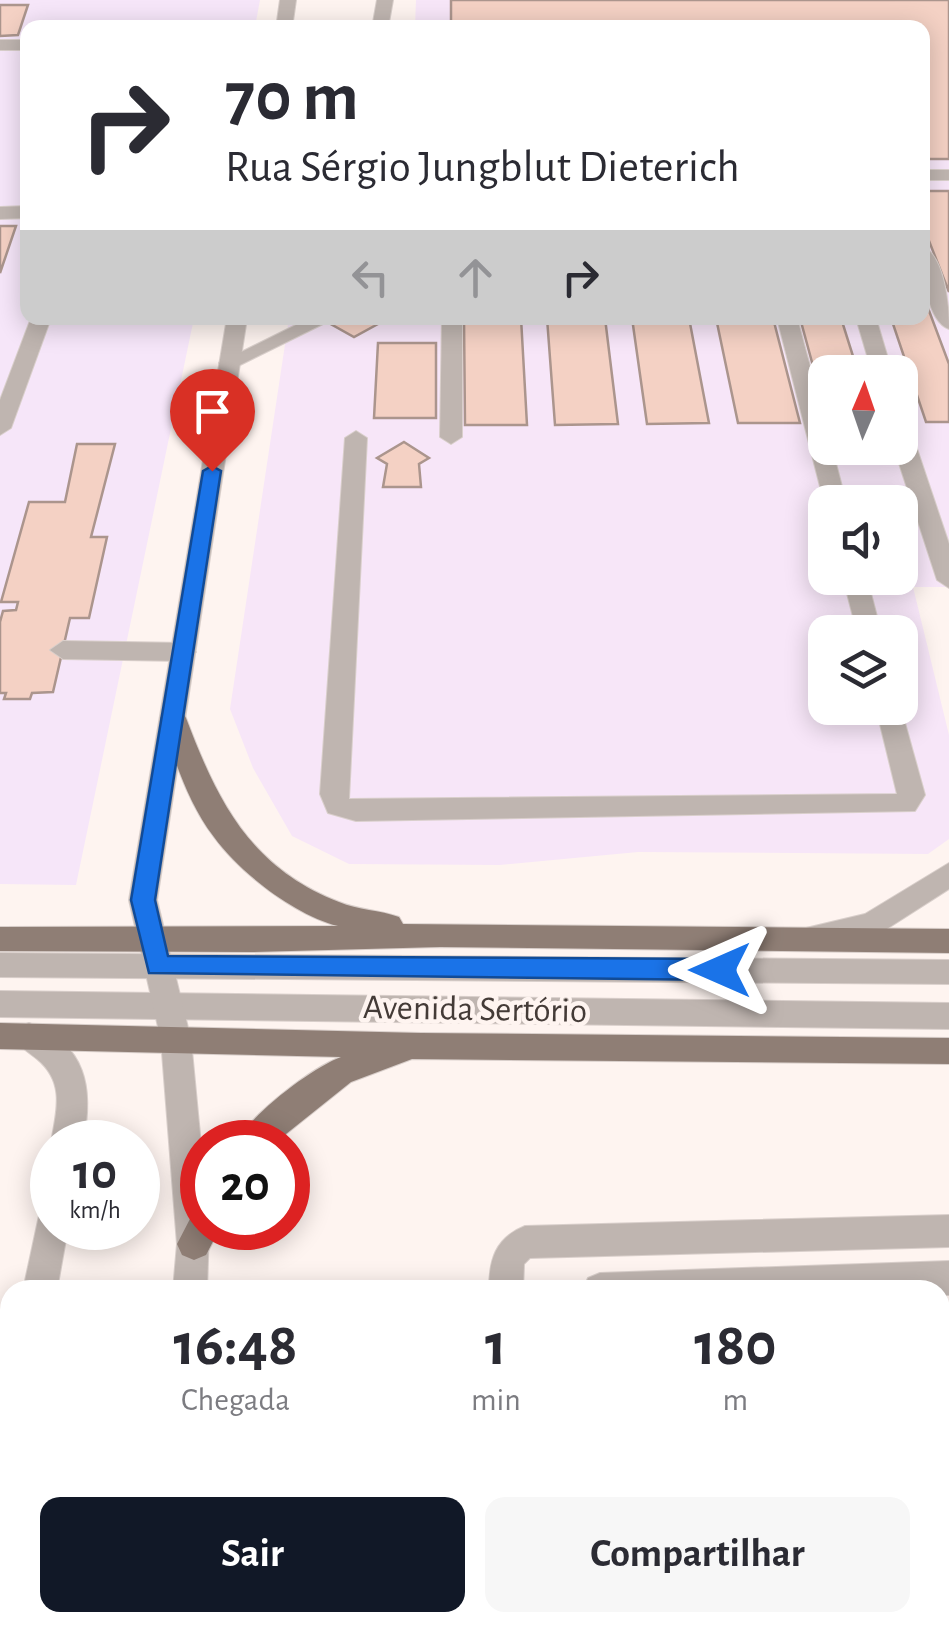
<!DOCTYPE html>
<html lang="pt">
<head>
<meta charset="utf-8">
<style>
	:root { --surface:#fff; --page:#f7f7f7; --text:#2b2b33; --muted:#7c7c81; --accent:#111827 }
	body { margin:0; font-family:"Alegreya Sans",sans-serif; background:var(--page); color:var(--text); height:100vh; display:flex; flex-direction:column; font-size:38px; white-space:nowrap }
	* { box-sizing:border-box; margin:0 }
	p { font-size:32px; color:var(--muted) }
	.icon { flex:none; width:55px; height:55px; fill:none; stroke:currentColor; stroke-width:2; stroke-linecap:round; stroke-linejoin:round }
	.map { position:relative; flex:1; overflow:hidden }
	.panel { position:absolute; left:0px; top:1280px; width:950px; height:352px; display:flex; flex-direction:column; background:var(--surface); border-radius:30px 30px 0 0; box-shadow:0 5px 25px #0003 }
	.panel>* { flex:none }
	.top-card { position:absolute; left:20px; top:20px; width:910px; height:305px; border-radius:20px; box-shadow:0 5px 25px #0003; background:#fff; color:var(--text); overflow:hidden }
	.needle { width:65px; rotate:2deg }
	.tools { position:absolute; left:808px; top:355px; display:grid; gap:20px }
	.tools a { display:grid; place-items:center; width:110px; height:110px; border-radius:20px; background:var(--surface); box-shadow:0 5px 25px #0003; font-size:50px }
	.speed { position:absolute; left:30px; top:1120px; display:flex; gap:20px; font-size:50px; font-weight:700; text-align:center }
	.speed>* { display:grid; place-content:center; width:130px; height:130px; border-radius:50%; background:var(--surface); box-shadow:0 5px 25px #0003; line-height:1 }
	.speed small { font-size:25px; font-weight:400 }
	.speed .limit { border:15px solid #d22; background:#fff; color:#111 }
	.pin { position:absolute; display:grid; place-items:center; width:85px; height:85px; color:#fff; margin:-102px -42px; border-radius:50% 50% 50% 0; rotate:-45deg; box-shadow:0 0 10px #0007 }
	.pin .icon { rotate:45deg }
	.me { position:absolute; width:110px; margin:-55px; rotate:270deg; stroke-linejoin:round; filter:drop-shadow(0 0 8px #0008) }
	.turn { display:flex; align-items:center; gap:35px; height:210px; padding:0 40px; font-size:45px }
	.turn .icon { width:130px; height:130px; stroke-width:2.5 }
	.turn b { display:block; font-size:70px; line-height:85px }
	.lanes { display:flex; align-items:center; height:95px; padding:0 40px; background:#0003; justify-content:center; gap:50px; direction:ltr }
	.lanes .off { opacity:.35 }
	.eta { display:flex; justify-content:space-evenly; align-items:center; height:170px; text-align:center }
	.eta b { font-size:60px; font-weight:700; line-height:70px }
	.button { display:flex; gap:20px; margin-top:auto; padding:20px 40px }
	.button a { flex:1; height:115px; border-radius:20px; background:var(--accent); color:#fff; font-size:40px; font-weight:700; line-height:115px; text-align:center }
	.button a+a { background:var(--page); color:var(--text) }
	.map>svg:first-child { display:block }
	.commercial { fill:#f7e6f8; fill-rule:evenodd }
	.industrial { fill:#f6e6f9 }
	.building { fill:#f4d1c4; stroke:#ab958d; stroke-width:2.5 }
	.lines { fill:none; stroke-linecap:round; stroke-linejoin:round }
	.service-casing { stroke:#d9cfcb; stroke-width:2 }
	.tertiary-casing { stroke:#d9cfcb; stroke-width:2 }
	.primary-casing { stroke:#d9cfcb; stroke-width:2 }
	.service { fill:#bfb5b0; fill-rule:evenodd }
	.tertiary { fill:#bfb5b0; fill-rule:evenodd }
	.primary { fill:#8f7e75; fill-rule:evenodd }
	.route { fill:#1a73e8; stroke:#114b97; stroke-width:2.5 }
	.labels { text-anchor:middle; stroke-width:9; stroke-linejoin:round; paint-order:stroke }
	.street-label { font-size:35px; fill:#443b37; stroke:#fef4f0 }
</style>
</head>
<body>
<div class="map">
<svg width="949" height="1631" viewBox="0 0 949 1631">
	<rect width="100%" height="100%" fill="#fef4f0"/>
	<path class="commercial" d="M 416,0 L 949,0 L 949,587 L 913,587 L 949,735 L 949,839 L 928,854 L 638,852 L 500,865 L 349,864 L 292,836 L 253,768 L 230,709 L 289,318 L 922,318 L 922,28 L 415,27 ZM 825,372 L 900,372 L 900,448 L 825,448 ZM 825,502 L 900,502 L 900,578 L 825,578 ZM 825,632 L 900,632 L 900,708 L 825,708 Z"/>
	<path class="industrial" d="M 0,0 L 260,0 L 255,27 L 28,28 L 28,318 L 194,318 L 76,885 L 0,884 Z"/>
	<g class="building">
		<path d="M 451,0 L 949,0 L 949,159 L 922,159 L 922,28 L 451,28 Z"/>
		<path d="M 0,5 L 28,5 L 18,35 L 0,36 Z"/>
		<path d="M 922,191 L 949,191 L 949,292 L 922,223 Z"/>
		<path d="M 0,226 L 16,226 L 0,273 Z"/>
		<path d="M 922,292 L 949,364 L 949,422 L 926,422 L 891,318 L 922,318 Z"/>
		<path d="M 320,318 L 363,318 L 376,325 L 354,337 Z"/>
		<path d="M 464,318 L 521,318 L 527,425 L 465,425 Z"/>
		<path d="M 547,318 L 605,318 L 618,424 L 555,425 Z"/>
		<path d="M 632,318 L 689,318 L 709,423 L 647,424 Z"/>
		<path d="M 716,318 L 773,318 L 800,423 L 738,423 Z"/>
		<path d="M 800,318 L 841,318 L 858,372 L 825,372 L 825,410 Z"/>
		<path d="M 378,343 L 436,343 L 436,418 L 374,418 Z"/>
		<path d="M 404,442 L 429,458 L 419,464 L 421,487 L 383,487 L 387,464 L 377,458 Z"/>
		<path d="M 77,444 L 115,444 L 91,537 L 107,537 L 89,618 L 70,618 L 53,692 L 32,693 L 30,699 L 4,699 L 6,693 L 0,693 L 0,622 L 3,611 L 16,610 L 18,602 L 1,602 L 29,502 L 65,502 Z"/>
		<path d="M 940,1316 L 949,1316 L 949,1631 L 434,1631 L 434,1622 L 940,1622 Z"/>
	</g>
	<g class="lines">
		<defs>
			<g id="service">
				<path d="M 377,0 L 393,0 L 388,28 L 372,28 Z"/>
				<rect x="0" y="40" width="28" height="10"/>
				<rect x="922" y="170" width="27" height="10"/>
				<path d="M 28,206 L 28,218 L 0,219 L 0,207 Z"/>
				<path d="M 922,246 C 945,256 949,307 949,329 C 926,321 922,268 922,246 Z"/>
				<path d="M 31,318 L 51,318 L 11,428 L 0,435 L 0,400 Z"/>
				<path d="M 227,318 L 248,318 L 238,324 Z"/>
				<path d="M 310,318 L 333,319 L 236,367 L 222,367 L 219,363 Z"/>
				<path d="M 442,318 L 462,318 L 462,437 L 451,444 L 440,437 Z"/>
				<path d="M 777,318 L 797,318 L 825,422 L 825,448 L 832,448 L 846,502 L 824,502 Z"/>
				<path d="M 856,318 L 876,318 L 892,372 L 872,372 Z"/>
				<path d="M 900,424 L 911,431 L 949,544 L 949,588 L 937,580 L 894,448 L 900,448 Z"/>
				<path d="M 356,431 L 367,438 L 349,799 L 897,794 L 876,708 L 900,705 L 925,795 L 915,811 L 356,821 L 328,813 L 320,794 L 345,438 Z"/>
				<path d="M 843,578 L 867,578 L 881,632 L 857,632 Z"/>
				<path d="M 63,641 L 183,643 L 196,652 L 183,661 L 63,659 L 50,650 Z"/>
				<path d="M 949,863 L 949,889 L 882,932 L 816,948 L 806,944 L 801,936 L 806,928 L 865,914 Z"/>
				<path d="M 0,953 L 949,960 L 949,984 L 0,977 Z"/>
				<path d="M 0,991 L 949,1003 L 949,1029 L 0,1017 Z"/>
				<path d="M 949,1215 L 949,1247 L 530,1258 L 524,1264 L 523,1290 L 489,1290 C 489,1260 495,1238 525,1226 Z"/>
				<path d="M 949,1261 L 949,1295 L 940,1295 L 940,1290 L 583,1290 L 588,1278 L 600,1273 Z"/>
			</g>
			<g id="tertiary">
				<path d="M 280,0 L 296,0 L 292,28 L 276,28 Z"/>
				<path d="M 227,318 L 247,318 L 157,900 L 191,1040 L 202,1155 L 202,1228 L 209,1228 L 207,1290 L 173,1290 L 177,1244 L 161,1040 L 129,900 Z"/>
				<path d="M 29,1023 C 87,1044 94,1089 83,1142 L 52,1142 L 52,1146 L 51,1142 C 57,1110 65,1082 37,1059 C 27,1051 19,1047 14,1036 L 18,1027 Z"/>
				<path d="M 52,1206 L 52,1228 L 68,1228 L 57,1290 L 23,1290 L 40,1211 Z"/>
				<path d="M 10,1430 L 10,1517 L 0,1521 L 0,1435 Z"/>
				<path d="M 140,1622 L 180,1622 L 179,1631 L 139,1631 Z"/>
			</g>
			<g id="primary">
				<path d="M 173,709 L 182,711 L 186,718 C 217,800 250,868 339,902 C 358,910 380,910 399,917 L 403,924 L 949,929 L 949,953 L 440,947 L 252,952 L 0,951 L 0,927 L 338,926 C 295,915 240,873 214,837 C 187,802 175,759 160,718 L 164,711 Z"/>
				<path d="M 0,1023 L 421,1033 L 949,1038 L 949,1064 L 412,1059 L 351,1082 L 276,1142 L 238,1142 C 248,1116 313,1067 341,1057 L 0,1049 Z"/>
				<path d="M 202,1212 L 202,1228 L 220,1228 L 206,1255 L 194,1260 L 182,1255 L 177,1244 L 191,1217 Z"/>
			</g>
		</defs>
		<use href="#service" class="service-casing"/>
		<use href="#tertiary" class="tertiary-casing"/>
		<use href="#primary" class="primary-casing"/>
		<use href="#service" class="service"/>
		<use href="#tertiary" class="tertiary"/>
		<use href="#primary" class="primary"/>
	</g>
	<path class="route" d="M 212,466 L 221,471 L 155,900 L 168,956 L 720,959 L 729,962 L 732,970 L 729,977 L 720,980 L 149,973 L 131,900 L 203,471 Z"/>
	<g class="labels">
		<g class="street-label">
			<text transform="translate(475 1008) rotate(1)" y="12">Avenida Sertório</text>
		</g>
	</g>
</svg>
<div class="tools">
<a><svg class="needle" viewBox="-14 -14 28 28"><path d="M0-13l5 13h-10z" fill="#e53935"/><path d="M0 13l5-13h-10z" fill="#7c7c81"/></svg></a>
<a><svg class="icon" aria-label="sound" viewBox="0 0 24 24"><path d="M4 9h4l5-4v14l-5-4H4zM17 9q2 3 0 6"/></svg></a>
<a><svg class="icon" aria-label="layers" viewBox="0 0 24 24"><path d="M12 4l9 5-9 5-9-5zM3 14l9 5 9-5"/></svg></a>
</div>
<div class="speed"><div>10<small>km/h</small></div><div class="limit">20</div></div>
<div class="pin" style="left:212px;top:471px;background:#d93025"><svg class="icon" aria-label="arrive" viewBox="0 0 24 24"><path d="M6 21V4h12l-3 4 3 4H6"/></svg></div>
<svg class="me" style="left:720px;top:970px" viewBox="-20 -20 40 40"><path d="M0-17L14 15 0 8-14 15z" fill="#1a73e8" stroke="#fff" stroke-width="4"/></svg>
<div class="top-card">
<div class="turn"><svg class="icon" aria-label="right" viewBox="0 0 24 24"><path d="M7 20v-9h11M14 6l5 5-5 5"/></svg><div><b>70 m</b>Rua Sérgio Jungblut Dieterich</div></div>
<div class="lanes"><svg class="icon off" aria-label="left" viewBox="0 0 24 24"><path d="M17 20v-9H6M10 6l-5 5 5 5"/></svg><svg class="icon off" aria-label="ahead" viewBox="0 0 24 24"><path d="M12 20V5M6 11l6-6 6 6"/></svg><svg class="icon" aria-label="right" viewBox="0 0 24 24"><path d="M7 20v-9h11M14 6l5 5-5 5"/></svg></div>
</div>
<section class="panel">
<div class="eta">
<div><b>16:48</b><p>Chegada</p></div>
<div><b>1</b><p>min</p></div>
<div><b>180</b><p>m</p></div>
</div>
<div class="button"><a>Sair</a><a>Compartilhar</a></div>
</section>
</div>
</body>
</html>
